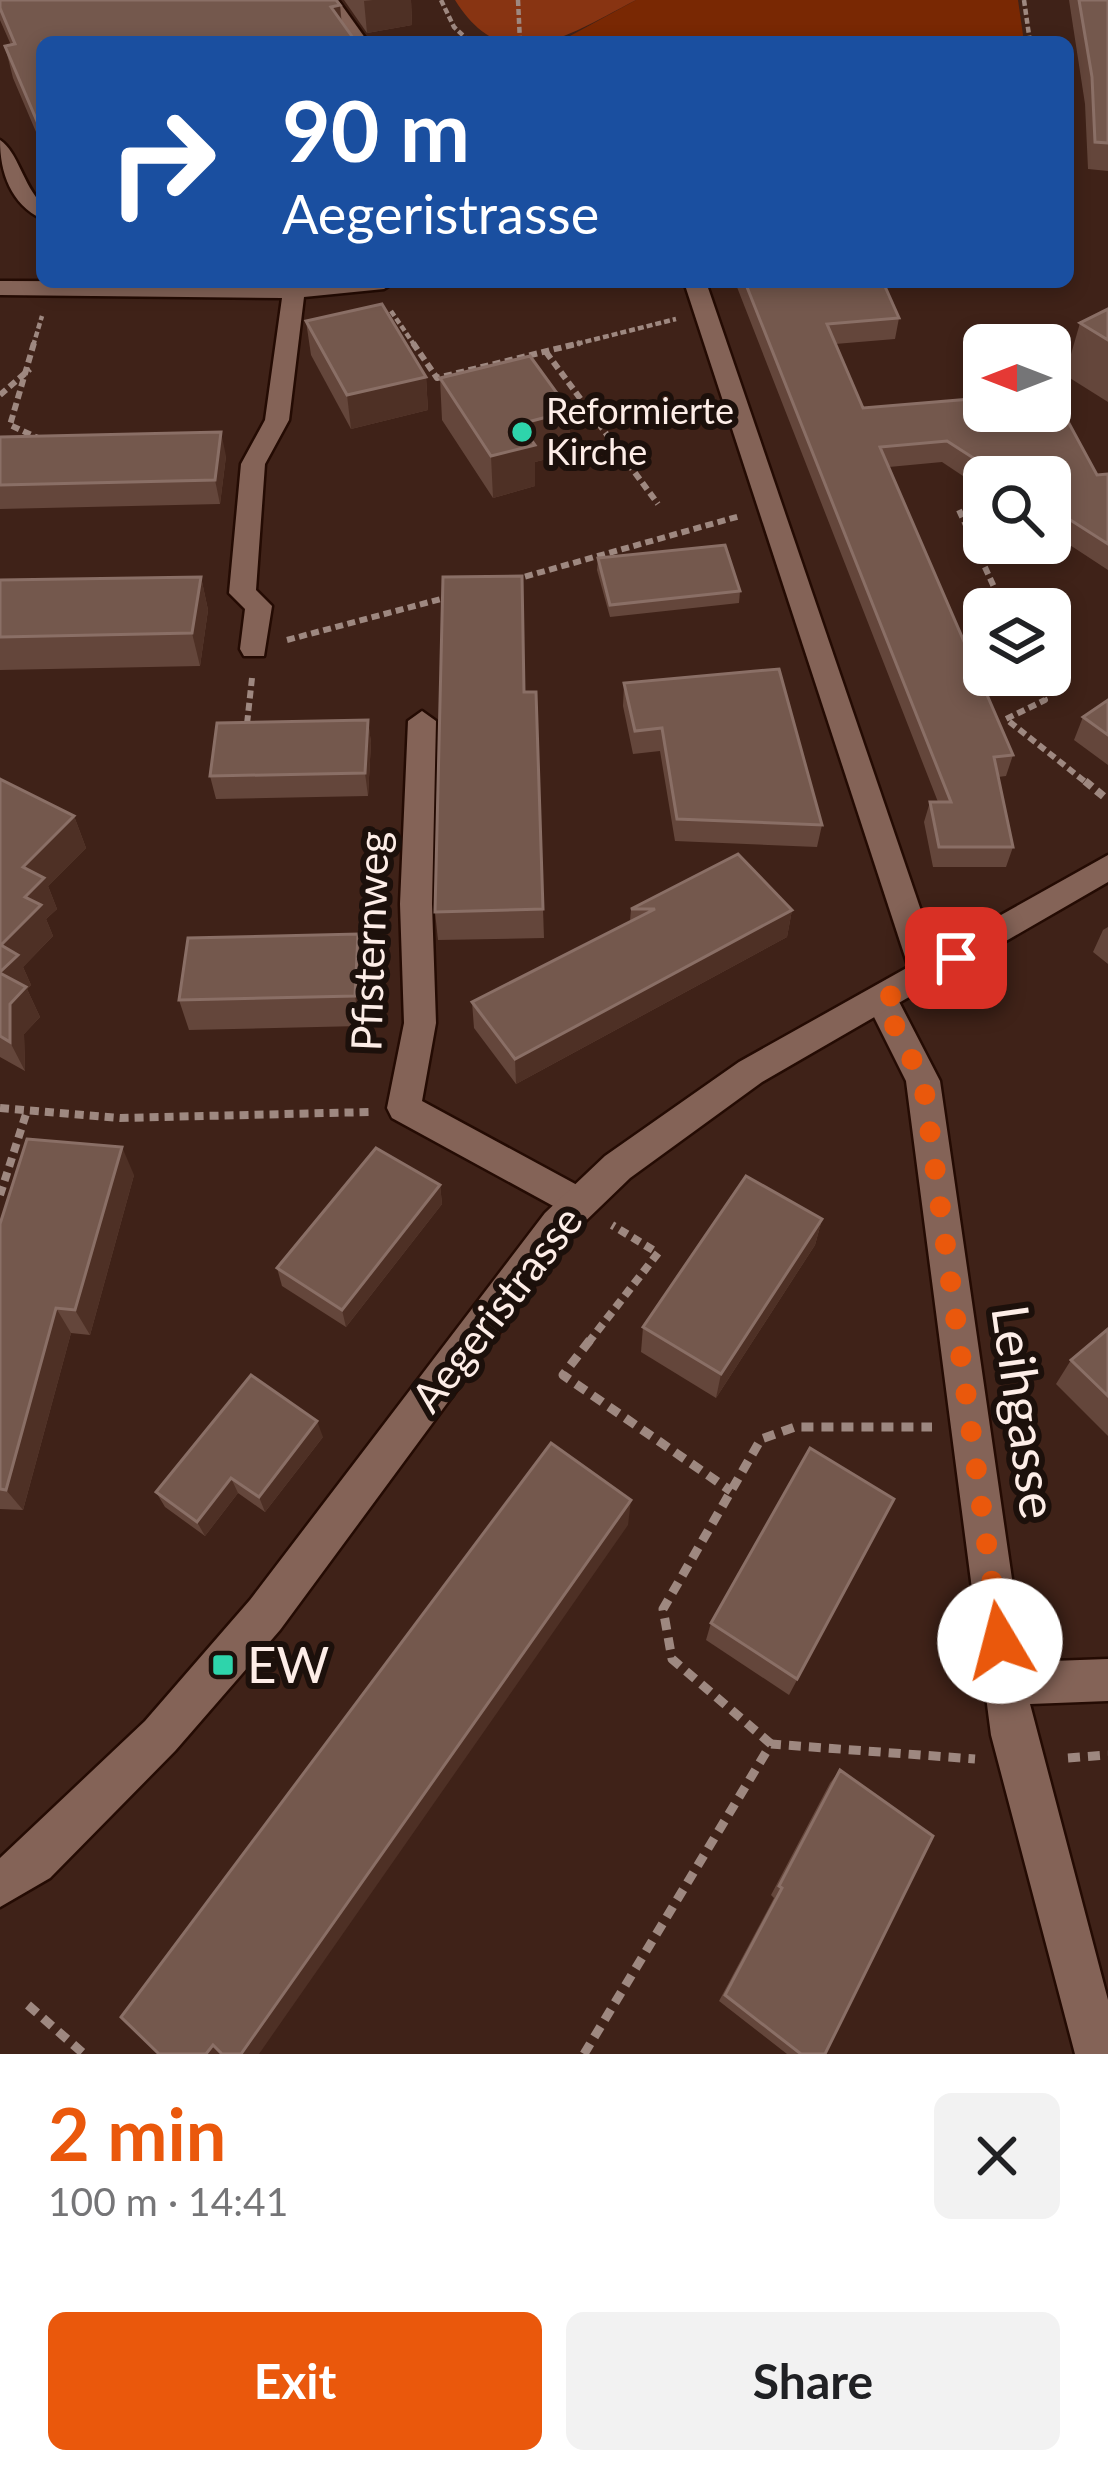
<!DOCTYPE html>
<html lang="en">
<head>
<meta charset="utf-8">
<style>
	:root { --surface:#fff; --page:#f2f2f2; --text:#202124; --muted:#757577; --accent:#ea580c }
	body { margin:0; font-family:Lato,sans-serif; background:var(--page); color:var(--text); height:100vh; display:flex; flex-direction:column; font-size:45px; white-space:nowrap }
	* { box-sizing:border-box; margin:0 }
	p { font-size:39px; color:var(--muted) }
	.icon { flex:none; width:66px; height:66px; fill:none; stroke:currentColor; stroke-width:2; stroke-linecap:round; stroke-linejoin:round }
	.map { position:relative; height:2054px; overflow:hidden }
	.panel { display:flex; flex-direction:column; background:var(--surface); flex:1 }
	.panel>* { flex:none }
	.top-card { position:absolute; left:36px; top:36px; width:1038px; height:252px; border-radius:18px; box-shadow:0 6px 18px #0003; background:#1a4fa0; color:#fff; overflow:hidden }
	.needle { width:78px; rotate:270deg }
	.buttons { position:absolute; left:963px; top:324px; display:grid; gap:24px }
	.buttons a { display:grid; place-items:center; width:108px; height:108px; border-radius:18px; background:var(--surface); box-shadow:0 6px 18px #0003; font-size:60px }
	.pin { position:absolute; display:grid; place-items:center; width:102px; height:102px; color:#fff; margin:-51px; border-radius:24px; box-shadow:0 6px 18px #0006 }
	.me { position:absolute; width:132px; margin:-66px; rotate:352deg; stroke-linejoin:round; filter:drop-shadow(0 0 9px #0008) }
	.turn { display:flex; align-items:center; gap:42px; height:252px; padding:0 48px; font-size:54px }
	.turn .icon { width:156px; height:156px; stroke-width:2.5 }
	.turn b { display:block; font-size:84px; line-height:102px }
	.round { display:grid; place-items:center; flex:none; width:126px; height:126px; border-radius:18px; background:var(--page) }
	.summary { display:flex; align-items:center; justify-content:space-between; height:204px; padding:0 48px }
	h1 { font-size:72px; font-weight:700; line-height:90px; color:var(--accent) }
	.button { display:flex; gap:24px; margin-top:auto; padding:24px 48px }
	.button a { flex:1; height:138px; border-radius:18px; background:var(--accent); color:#fff; font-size:48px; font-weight:700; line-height:138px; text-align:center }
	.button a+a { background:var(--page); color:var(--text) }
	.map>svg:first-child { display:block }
	.green { fill:#792803 }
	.forest { fill:#883412 }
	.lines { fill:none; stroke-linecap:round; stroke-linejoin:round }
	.service-casing { stroke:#240b03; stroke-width:5 }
	.minor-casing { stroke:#240b03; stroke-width:5 }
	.tertiary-casing { stroke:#240b03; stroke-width:5 }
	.path-far3 { stroke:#9e8880; stroke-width:4.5; stroke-dasharray:6 3; stroke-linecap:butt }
	.path-far2 { stroke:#9e8880; stroke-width:6; stroke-dasharray:8 4.5; stroke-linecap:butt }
	.path-far1 { stroke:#9e8880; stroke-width:8; stroke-dasharray:9 6; stroke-linecap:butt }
	.path { stroke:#9e8880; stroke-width:9; stroke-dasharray:12 8; stroke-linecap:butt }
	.service { fill:#846357; fill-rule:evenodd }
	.minor { fill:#846357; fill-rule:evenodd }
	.tertiary { fill:#846357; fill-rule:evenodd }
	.wall { fill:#64463b }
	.shaded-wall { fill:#4e3025 }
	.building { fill:#74584d; stroke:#8a6f66; stroke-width:3 }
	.route { stroke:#ea580c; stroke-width:21; stroke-dasharray:0 37.8 }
	.poi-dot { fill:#2ed4ab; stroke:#1c100b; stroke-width:4.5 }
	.labels { text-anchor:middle; stroke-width:12; stroke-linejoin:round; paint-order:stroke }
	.far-poi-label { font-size:36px; fill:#fdede7; stroke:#1c100b; text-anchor:start }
	.street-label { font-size:42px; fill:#fdede7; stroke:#1c100b }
	.near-street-label { font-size:51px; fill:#fdede7; stroke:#1c100b }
	.near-poi-label { font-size:51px; fill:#fdede7; stroke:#1c100b; text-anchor:start }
</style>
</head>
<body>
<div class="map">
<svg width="1108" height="2054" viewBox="0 0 1108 2054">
	<rect width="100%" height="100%" fill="#3f2218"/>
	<path class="green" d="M 636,0 L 1018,0 L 1024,42 L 559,42 Z"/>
	<path class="forest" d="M 455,0 L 636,0 C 570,34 505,81 455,0 Z"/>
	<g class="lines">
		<defs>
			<g id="service">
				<path d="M 323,0 L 338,0 L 368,42 L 352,42 Z"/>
				<path d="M 0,140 C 18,152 23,185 42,204 L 42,219 C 11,204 0,173 0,140 Z"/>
			</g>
			<g id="minor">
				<path d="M 0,281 L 395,282 L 384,289 L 304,297 L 289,420 L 265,464 L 256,590 L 272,606 L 264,656 L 244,656 L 240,649 L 245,609 L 229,593 L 241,464 L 265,420 L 282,298 L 0,295 Z"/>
				<path d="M 684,282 L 706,282 L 943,975 L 938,984 L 916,984 L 911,975 Z"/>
				<path d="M 422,711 L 436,721 L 432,904 L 436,1023 L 422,1101 L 590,1192 L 595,1203 L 590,1214 L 577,1219 L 392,1118 L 387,1108 L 404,1023 L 400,904 L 408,721 Z"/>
				<path d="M 882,988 L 894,992 L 940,1081 L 1024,1662 L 1108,1659 L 1108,1701 L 1030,1704 L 1108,2000 L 1108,2054 L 1075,2054 L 991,1735 L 906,1081 L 866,1001 L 870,992 Z"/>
			</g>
			<path id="tertiary" d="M 1108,855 L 1108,882 L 762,1082 L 630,1178 L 571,1235 L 280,1630 L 175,1751 L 50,1878 L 0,1907 L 0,1858 L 145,1721 L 250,1600 L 545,1213 L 605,1156 L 739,1062 Z"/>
		</defs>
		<use href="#service" class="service-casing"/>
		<use href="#minor" class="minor-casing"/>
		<use href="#tertiary" class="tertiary-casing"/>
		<g class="path-far3">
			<path d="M 441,0 L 454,27 L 470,42"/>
			<path d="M 518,0 L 520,42"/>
			<path d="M 1024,0 L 1030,42"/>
			<path d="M 1030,41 L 1054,42"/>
			<path d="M 391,311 L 415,346"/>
			<path d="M 33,346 L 42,316"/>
			<path d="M 568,346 L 676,319"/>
		</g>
		<g class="path-far2">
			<path d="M 34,343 L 10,425 L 38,438"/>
			<path d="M 413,343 L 437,378 L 580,343"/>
			<path d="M 546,352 L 658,504"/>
			<path d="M 0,395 L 30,369"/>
			<path d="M 959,510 L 1004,609"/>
			<path d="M 513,580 L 740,516"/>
			<path d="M 287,640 L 452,596"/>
			<path d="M 1034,675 L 1045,700 L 1006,719 L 1088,784"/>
			<path d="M 252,678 L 247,724 L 253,724"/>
		</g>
		<g class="path-far1">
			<path d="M 1085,781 L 1108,800"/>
			<path d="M 0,1108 L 120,1118 L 370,1112"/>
			<path d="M 0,1195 L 27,1111"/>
			<path d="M 588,1343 L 658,1253 L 612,1225"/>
		</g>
		<g class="path">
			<path d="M 590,1340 L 563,1375 L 731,1491"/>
			<path d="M 771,1744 L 672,1659 L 663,1609 L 761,1439 L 795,1427 L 932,1427"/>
			<path d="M 1068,1758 L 1108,1755"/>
			<path d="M 28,2005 L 84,2054"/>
			<path d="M 584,2054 L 771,1744 L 975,1759"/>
		</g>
		<use href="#service" class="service"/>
		<use href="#minor" class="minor"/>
		<use href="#tertiary" class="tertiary"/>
	</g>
	<g class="wall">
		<path d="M 0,0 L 42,42 L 42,146 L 13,78 L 5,46 L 11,45 L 0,20 Z"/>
		<path d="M 344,0 L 411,0 L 412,25 L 367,33 Z"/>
		<path d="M 1069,0 L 1108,0 L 1108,171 L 1088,169 L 1085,104 Z"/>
		<path d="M 735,282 L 883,282 L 899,318 L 895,339 L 835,344 L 863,408 L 1097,475 L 1108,474 L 1108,570 L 1050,532 L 1050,477 L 984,477 L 984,490 L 942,462 L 889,467 L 1013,755 L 1006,776 L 998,777 L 1013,847 L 1006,867 L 933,867 L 924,822 L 930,802 L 938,802 Z"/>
		<path d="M 1108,309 L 1108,402 L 1065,375 L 1080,323 Z"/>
		<path d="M 306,321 L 426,377 L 428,410 L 351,429 L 311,355 Z"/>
		<path d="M 440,378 L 570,453 L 535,462 L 535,486 L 493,498 L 442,420 Z"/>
		<path d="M 0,437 L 226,456 L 220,504 L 0,509 Z"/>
		<path d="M 598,558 L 740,591 L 739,603 L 610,617 L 597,570 Z"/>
		<path d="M 201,577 L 208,610 L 200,666 L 0,670 L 0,580 Z"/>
		<path d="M 624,683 L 822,825 L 817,847 L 675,841 L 660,751 L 633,754 L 623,706 Z"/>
		<path d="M 524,692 L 543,909 L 544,938 L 438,940 L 435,912 Z"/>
		<path d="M 1108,700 L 1108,765 L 1074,740 L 1083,717 Z"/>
		<path d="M 368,720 L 371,743 L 368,796 L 216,799 L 210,776 Z"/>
		<path d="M 0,779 L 74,816 L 86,848 L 48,886 L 57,909 L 46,919 L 53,936 L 23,967 L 31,985 L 27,989 L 40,1017 L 24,1034 L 25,1071 L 0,1057 Z"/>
		<path d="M 631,909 L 792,910 L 787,937 L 516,1084 L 474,1028 L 472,1002 L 630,921 Z"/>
		<path d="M 1108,927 L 1108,964 L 1093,952 L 1103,930 Z"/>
		<path d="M 363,965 L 360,1026 L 189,1030 L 179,1000 Z"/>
		<path d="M 134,1175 L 90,1335 L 71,1333 L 23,1510 L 0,1509 L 0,1224 Z"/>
		<path d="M 440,1185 L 442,1204 L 346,1327 L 282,1286 L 277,1268 Z"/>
		<path d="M 822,1219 L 815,1245 L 716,1398 L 641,1352 L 643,1327 Z"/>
		<path d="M 1108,1329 L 1108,1436 L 1056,1384 L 1071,1360 Z"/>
		<path d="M 323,1437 L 265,1512 L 238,1493 L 205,1536 L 165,1507 L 156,1492 Z"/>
		<path d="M 894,1499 L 789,1695 L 706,1640 L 711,1623 Z"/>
		<path d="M 840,1770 L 825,2054 L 787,2054 L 719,2001 L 774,1898 L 771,1895 L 830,1783 Z"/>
	</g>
	<g class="shaded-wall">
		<path d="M 373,0 L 411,0 L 412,25 L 367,33 L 364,1 Z"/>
		<path d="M 340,5 L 343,37 L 331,7 Z"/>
		<path d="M 426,377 L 428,410 L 351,429 L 347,395 Z"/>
		<path d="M 570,411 L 570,453 L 535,462 L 535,486 L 493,498 L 491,456 L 520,424 Z"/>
		<path d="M 221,432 L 226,456 L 220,504 L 215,480 Z"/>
		<path d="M 201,577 L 208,610 L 200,666 L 192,633 Z"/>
		<path d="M 368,720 L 371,743 L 368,796 L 365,773 Z"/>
		<path d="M 74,816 L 86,848 L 48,886 L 57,909 L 46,919 L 53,936 L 23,967 L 31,985 L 27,989 L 40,1017 L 24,1034 L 25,1071 L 10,1042 L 0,974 L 1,945 L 25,897 L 23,867 Z"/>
		<path d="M 792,910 L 787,937 L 516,1084 L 515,1059 Z"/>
		<path d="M 358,934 L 363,965 L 360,1026 L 355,996 Z"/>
		<path d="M 122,1147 L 134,1175 L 90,1335 L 75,1310 Z"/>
		<path d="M 440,1185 L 442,1204 L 346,1327 L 342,1310 Z"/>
		<path d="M 822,1219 L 815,1245 L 716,1398 L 721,1374 Z"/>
		<path d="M 56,1308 L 71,1333 L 23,1510 L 6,1490 Z"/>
		<path d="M 317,1421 L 323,1437 L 265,1512 L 259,1497 Z"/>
		<path d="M 231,1478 L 238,1493 L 205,1536 L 197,1522 Z"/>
		<path d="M 631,1500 L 628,1525 L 259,2054 L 241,2054 Z"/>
		<path d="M 213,2045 L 225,2054 L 206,2054 Z"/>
	</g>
	<g class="building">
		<path d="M 0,0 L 336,0 L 340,5 L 331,7 L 356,42 L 42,42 L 42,133 L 5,46 L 15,44 L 0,8 Z"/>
		<path d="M 1079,0 L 1108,0 L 1108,143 L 1095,142 L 1092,77 Z"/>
		<path d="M 745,282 L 883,282 L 899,318 L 827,324 L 863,408 L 984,398 L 984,411 L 1050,411 L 1050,392 L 1052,392 L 1097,475 L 1108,474 L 1108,544 L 1050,507 L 1050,477 L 1003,477 L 947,441 L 880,447 L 1013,755 L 994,757 L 1013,847 L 939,847 L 930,802 L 951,802 Z"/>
		<path d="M 382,304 L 426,377 L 347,395 L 306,321 Z"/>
		<path d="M 1108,309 L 1108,340 L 1080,323 Z"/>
		<path d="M 530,356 L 570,411 L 520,424 L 535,445 L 491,456 L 440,378 Z"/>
		<path d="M 221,432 L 215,480 L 0,485 L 0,437 Z"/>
		<path d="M 725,545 L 740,591 L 610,605 L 598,558 Z"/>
		<path d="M 522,576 L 524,692 L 536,692 L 543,909 L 435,912 L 443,577 Z"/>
		<path d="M 201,577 L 192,633 L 0,637 L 0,580 Z"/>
		<path d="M 779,669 L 822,825 L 677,819 L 662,728 L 635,731 L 624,683 Z"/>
		<path d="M 1108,700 L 1108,735 L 1083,717 Z"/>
		<path d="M 368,720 L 365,773 L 210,776 L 217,723 Z"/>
		<path d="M 0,779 L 74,816 L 23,867 L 44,878 L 25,897 L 41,905 L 1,945 L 18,955 L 0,972 Z"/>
		<path d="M 738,854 L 792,910 L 515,1059 L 472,1002 L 655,909 L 631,909 Z"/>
		<path d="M 358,934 L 355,996 L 179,1000 L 188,938 Z"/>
		<path d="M 0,973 L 26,987 L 10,1004 L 10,1042 L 0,1036 Z"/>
		<path d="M 27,1139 L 122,1147 L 75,1310 L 56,1308 L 6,1490 L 0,1489 L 0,1224 Z"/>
		<path d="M 376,1148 L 440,1185 L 342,1310 L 277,1268 Z"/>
		<path d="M 746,1176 L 822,1219 L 721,1374 L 643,1327 Z"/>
		<path d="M 1108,1329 L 1108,1396 L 1071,1360 Z"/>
		<path d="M 251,1375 L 317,1421 L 259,1497 L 231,1478 L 197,1522 L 156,1492 Z"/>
		<path d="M 551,1443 L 631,1500 L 241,2054 L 222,2054 L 213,2045 L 206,2054 L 159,2054 L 121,2017 Z"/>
		<path d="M 810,1448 L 894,1499 L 797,1679 L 711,1623 Z"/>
		<path d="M 840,1770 L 933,1836 L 825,2054 L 801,2054 L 725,1995 L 782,1888 L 779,1886 Z"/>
	</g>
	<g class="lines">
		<path class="route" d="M 956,958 L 882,1001 L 923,1081 L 1000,1641"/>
	</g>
	<g class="poi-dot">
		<circle cx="522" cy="432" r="12"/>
		<rect x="211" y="1653" width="24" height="24" rx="6"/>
	</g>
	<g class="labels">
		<g class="far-poi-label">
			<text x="546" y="424">Reformierte<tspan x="546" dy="41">Kirche</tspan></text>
		</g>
		<g class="street-label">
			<text transform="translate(370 941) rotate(-88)" y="15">Pfisternweg</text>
			<text transform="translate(497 1309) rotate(-52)" y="15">Aegeristrasse</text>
		</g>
		<g class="near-street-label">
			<text transform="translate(1024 1412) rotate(82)" y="18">Leihgasse</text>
		</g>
		<g class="near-poi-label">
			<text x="247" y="1683">EW</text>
		</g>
	</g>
</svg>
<div class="buttons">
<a><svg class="needle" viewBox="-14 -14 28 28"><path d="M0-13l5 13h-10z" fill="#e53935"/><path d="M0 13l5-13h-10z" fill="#757577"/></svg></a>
<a><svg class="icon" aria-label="search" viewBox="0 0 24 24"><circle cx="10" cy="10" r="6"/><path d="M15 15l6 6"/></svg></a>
<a><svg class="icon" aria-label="layers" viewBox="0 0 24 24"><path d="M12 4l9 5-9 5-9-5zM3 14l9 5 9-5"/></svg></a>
</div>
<div class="pin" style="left:956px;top:958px;background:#d93025"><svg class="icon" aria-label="arrive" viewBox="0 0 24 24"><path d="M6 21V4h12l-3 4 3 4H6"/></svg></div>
<svg class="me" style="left:1000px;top:1641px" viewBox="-20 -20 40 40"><circle r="19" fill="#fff"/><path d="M0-13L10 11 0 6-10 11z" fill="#ea580c"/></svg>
<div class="top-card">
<div class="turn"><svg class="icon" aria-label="right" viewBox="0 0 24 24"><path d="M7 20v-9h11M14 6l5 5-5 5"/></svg><div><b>90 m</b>Aegeristrasse</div></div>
</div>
</div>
<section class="panel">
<div class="summary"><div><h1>2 min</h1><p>100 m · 14:41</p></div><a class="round"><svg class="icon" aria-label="close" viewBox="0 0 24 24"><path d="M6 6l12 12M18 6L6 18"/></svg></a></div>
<div class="button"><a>Exit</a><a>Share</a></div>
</section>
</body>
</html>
